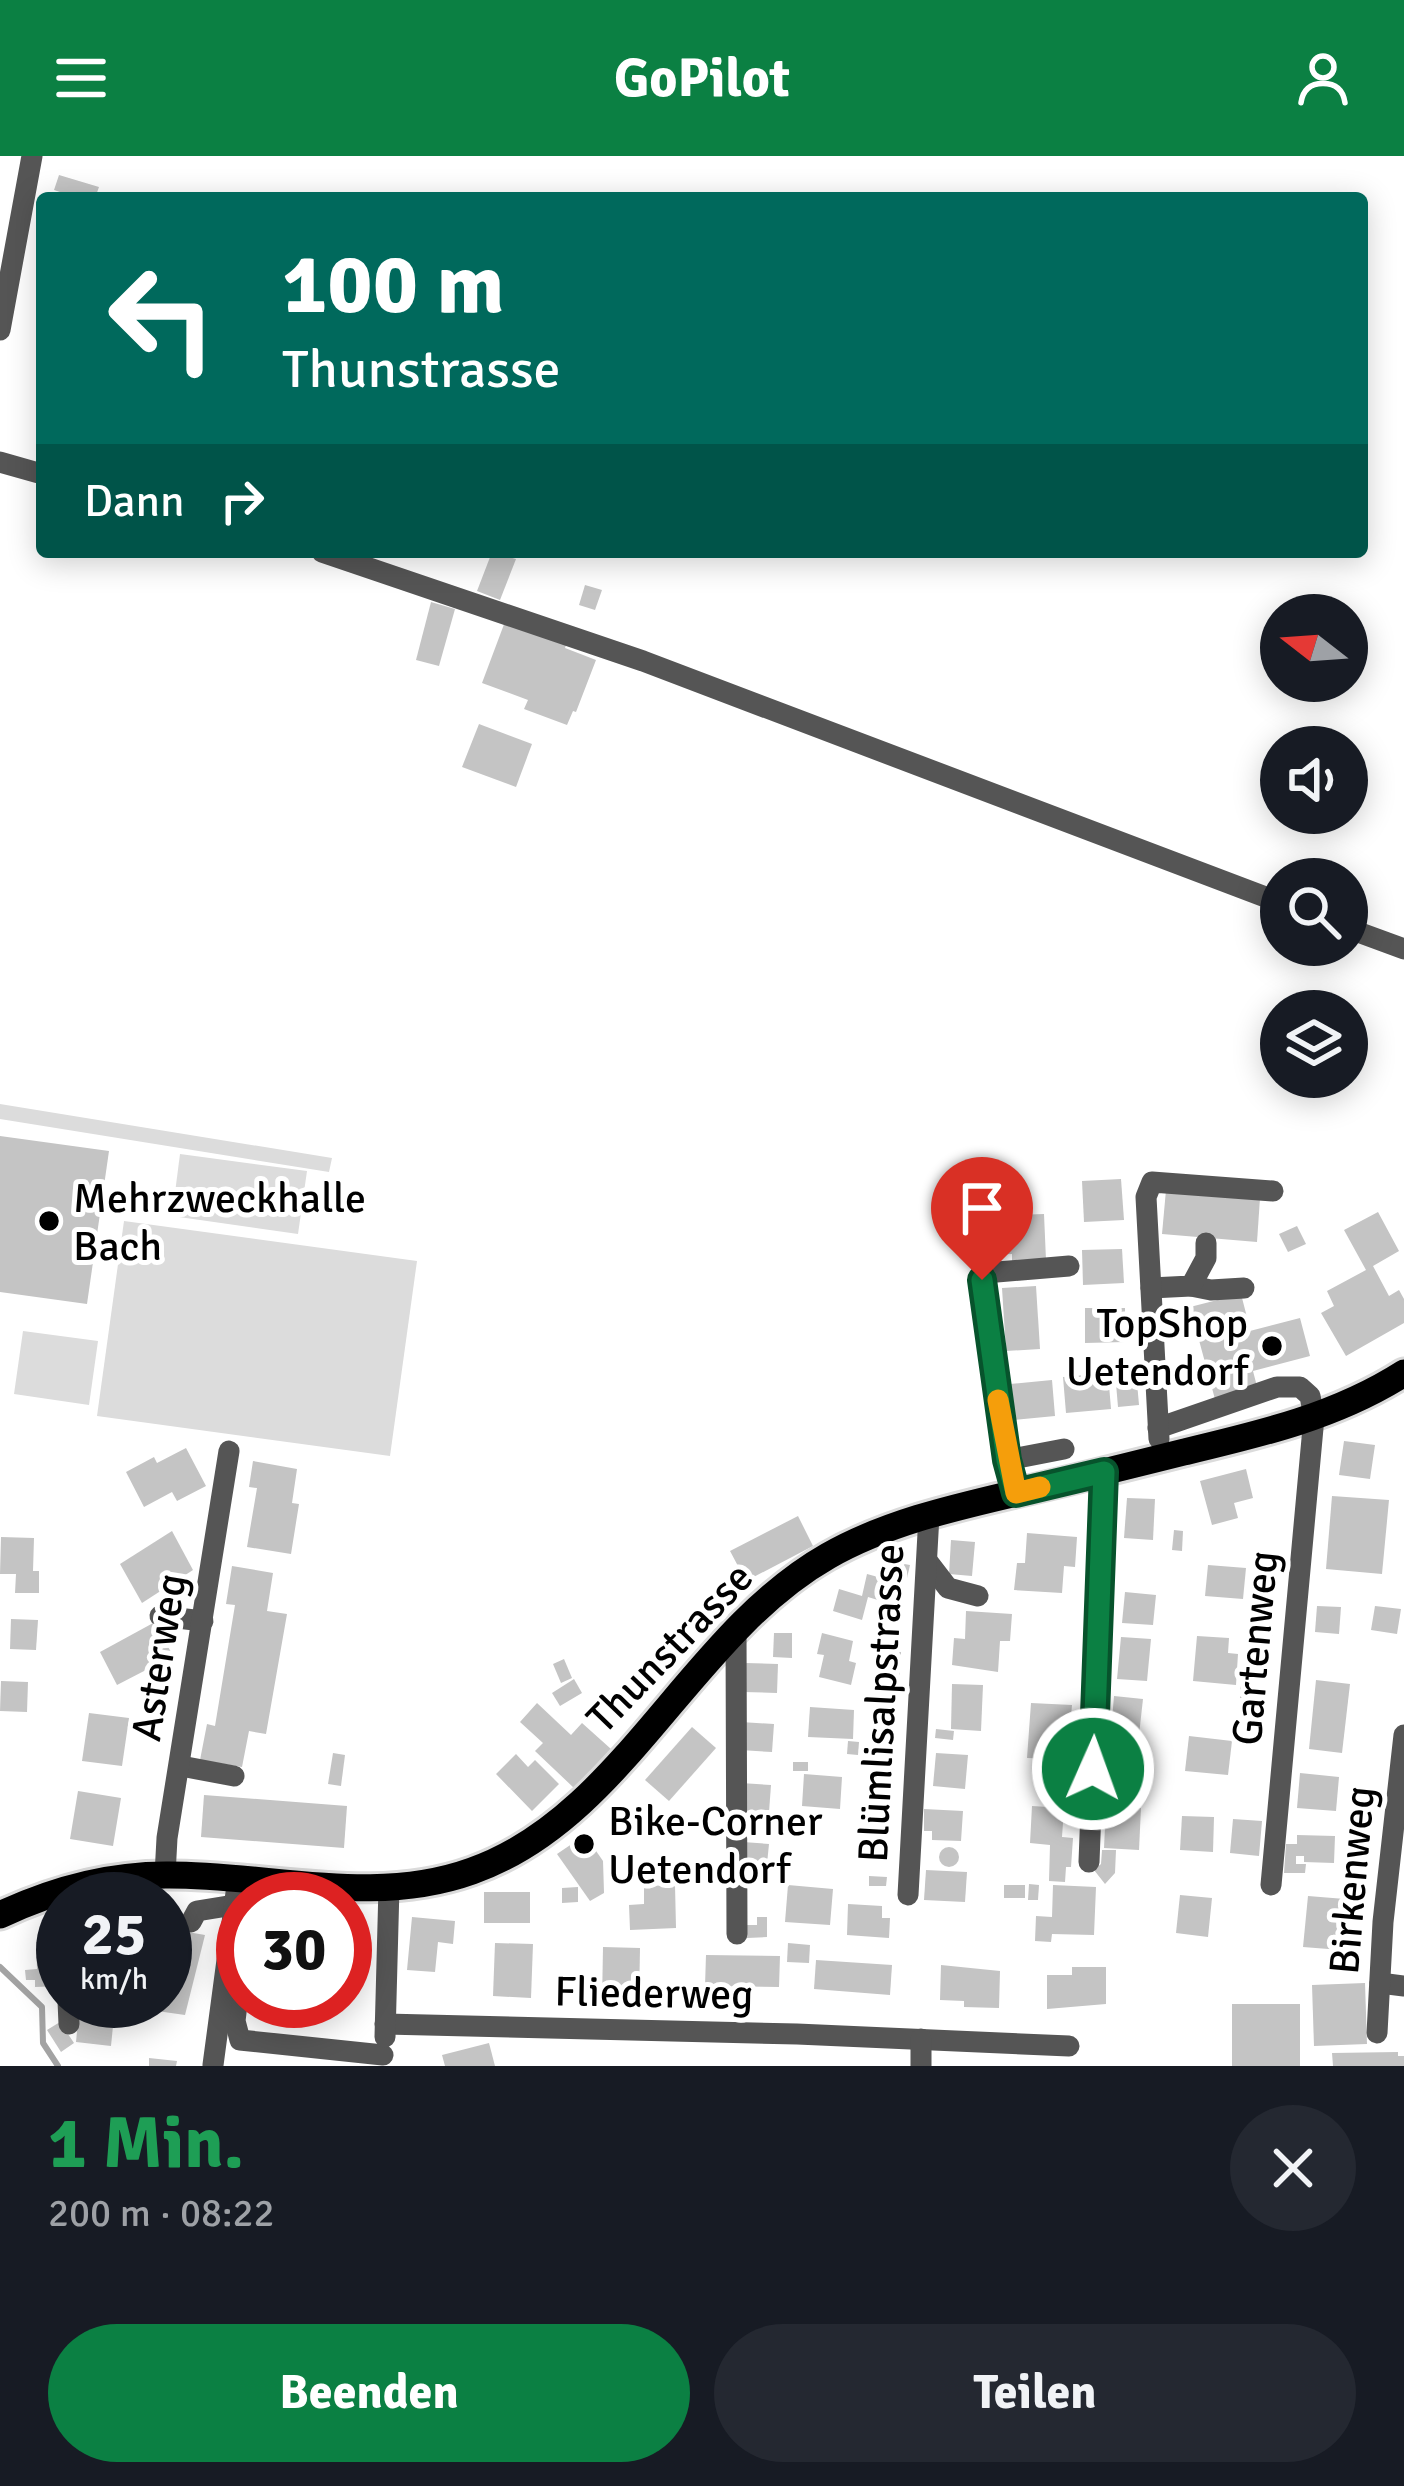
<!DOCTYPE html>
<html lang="de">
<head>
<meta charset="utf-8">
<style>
	:root { --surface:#171b24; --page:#242831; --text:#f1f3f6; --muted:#9ea1a6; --accent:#0b8043 }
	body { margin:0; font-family:Signika,sans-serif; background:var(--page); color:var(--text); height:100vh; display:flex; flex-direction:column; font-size:45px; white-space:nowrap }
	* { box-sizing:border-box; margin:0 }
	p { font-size:39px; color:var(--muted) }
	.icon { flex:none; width:66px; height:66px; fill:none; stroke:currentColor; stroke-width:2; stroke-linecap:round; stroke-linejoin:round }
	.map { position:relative; height:1910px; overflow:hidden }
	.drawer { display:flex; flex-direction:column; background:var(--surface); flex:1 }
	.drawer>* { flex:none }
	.banner { position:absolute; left:36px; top:36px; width:1332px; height:366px; border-radius:12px; box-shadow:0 6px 30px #0003; background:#00695c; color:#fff; overflow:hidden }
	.needle { width:78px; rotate:287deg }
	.controls { position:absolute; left:1260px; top:438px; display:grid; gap:24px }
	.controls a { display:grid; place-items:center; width:108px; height:108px; border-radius:50%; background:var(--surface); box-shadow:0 6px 30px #0003; font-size:60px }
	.speed { position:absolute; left:36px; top:1716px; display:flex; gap:24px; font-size:60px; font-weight:700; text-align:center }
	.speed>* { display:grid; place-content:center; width:156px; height:156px; border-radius:50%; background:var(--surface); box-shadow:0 6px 30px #0003; line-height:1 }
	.speed small { font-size:30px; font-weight:400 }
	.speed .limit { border:18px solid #d22; background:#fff; color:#111 }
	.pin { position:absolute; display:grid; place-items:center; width:102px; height:102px; color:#fff; margin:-123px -51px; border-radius:50% 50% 50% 0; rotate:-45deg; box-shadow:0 0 12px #0007 }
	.pin .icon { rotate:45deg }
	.me { position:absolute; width:132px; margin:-66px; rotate:2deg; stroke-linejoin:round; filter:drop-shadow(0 0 9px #0008) }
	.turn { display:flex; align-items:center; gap:42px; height:252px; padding:0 48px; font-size:54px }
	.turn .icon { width:156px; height:156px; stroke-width:2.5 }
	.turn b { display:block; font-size:84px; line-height:102px }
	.then { display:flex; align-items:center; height:114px; padding:0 48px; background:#0003; gap:24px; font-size:45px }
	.round { display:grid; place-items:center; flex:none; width:126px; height:126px; border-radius:63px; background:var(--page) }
	.overview { display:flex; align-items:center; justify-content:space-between; height:204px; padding:0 48px }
	h1 { font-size:72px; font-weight:700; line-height:90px; color:#1e9e55 }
	.action { display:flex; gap:24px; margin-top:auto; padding:24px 48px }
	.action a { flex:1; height:138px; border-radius:72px; background:var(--accent); color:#fff; font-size:48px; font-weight:700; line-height:138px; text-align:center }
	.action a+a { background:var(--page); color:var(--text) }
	header { display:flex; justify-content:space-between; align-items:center; height:156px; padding:0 48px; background:var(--accent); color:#fff; font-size:54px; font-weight:700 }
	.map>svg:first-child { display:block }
	.green { fill:#dcdcdc }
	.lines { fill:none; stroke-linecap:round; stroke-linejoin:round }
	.stream { stroke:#a3a3a3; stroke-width:6 }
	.building { fill:#c4c4c4 }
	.major-casing { stroke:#dbdbdb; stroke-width:33 }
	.minor { stroke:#555; stroke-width:21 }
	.major { stroke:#000; stroke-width:27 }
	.route-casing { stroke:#07532c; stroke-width:30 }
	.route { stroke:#0b8043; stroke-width:21 }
	.slow { stroke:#f59e0b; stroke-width:21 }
	.poi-dot { fill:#000; stroke:#fff; stroke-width:4.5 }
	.labels { text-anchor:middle; stroke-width:10; stroke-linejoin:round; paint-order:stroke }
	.poi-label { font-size:42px; fill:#000; stroke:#fff; text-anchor:start }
	.street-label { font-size:42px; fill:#000; stroke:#fff }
</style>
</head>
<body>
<header><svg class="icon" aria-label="menu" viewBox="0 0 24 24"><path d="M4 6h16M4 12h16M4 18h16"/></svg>GoPilot<svg class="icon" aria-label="person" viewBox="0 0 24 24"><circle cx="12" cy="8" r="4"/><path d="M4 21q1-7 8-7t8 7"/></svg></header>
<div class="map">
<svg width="1404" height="1910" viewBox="0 0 1404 1910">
	<rect width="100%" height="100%" fill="#fff"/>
	<g class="green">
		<path d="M 0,948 L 332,1002 L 329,1016 L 0,963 Z"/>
		<path d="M 180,998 L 307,1015 L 298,1078 L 172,1060 Z"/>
		<path d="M 124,1065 L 417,1105 L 390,1300 L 97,1260 Z"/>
		<path d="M 23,1175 L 98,1185 L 89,1249 L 14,1238 Z"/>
	</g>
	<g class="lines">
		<path class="stream" d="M 0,1811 L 42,1851 L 43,1887 L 58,1910"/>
	</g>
	<g class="building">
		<path d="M 59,19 L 99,31 L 95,42 L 58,42 L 60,36 L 54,34 Z"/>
		<path d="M 492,396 L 516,403 L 500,444 L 477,435 Z"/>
		<path d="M 585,429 L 602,434 L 595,454 L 579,449 Z"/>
		<path d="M 431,446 L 455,453 L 439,510 L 416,504 Z"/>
		<path d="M 506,463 L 567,486 L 565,492 L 596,504 L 576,556 L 573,555 L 567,569 L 524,553 L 528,544 L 482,527 Z"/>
		<path d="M 479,568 L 532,588 L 516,631 L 462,611 Z"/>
		<path d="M 0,980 L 109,995 L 87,1148 L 0,1136 Z"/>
		<path d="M 978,1019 L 980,1045 L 968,1046 L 965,1020 Z"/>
		<path d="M 1121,1023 L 1124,1064 L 1084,1066 L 1082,1025 Z"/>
		<path d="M 1166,1034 L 1260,1042 L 1257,1086 L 1162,1078 Z"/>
		<path d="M 1378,1056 L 1399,1095 L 1373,1110 L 1389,1140 L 1399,1134 L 1404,1143 L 1404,1167 L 1346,1200 L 1321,1157 L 1334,1150 L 1327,1135 L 1366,1114 L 1344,1074 Z"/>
		<path d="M 1044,1058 L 1046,1104 L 1012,1106 L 1012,1098 L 989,1099 L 987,1060 Z"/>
		<path d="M 1297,1070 L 1306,1088 L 1288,1096 L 1279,1078 Z"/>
		<path d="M 1122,1093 L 1124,1127 L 1083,1129 L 1082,1094 Z"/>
		<path d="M 1036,1130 L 1040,1193 L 1006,1195 L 1002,1132 Z"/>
		<path d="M 1241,1138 L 1249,1169 L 1244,1171 L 1246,1176 L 1300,1162 L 1310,1200 L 1253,1215 L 1261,1246 L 1219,1258 L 1190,1151 Z"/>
		<path d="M 1085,1152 L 1125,1152 L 1125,1186 L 1085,1187 Z"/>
		<path d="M 1136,1215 L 1139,1249 L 1118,1251 L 1115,1216 Z"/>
		<path d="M 1108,1217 L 1111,1253 L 1066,1257 L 1063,1221 Z"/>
		<path d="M 1052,1224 L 1055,1260 L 1013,1264 L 1010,1228 Z"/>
		<path d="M 1344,1285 L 1375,1289 L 1370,1323 L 1339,1319 Z"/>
		<path d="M 186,1292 L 206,1330 L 177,1345 L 172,1336 L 144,1351 L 126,1316 L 154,1301 L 157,1307 Z"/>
		<path d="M 253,1305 L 297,1313 L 292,1347 L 299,1348 L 291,1398 L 247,1391 L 257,1332 L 249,1331 Z"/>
		<path d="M 1246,1313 L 1253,1342 L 1234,1347 L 1238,1362 L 1212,1369 L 1200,1325 Z"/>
		<path d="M 1332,1340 L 1389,1344 L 1382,1418 L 1326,1413 Z"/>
		<path d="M 1127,1342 L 1155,1343 L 1153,1384 L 1124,1382 Z"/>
		<path d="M 798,1360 L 813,1390 L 746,1425 L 730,1395 Z"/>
		<path d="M 1174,1374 L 1183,1375 L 1182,1395 L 1172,1394 Z"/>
		<path d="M 172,1375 L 193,1414 L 142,1447 L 120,1408 Z"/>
		<path d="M 1027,1377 L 1077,1381 L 1075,1411 L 1064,1410 L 1062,1437 L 1014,1434 L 1017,1407 L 1025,1407 Z"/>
		<path d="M 1,1381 L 34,1382 L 33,1415 L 39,1415 L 39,1437 L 15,1437 L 16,1418 L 0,1418 Z"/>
		<path d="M 951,1384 L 975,1386 L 972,1420 L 949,1418 Z"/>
		<path d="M 893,1406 L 910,1409 L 907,1422 L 890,1419 Z"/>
		<path d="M 1208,1409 L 1246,1412 L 1243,1443 L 1205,1440 Z"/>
		<path d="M 232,1410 L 273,1417 L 267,1455 L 287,1458 L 266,1578 L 249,1575 L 242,1611 L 200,1604 L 207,1568 L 215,1570 L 235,1449 L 226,1448 Z"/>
		<path d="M 867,1418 L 900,1427 L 894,1449 L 868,1441 L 862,1464 L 833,1455 L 839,1433 L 862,1440 Z"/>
		<path d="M 1125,1436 L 1156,1439 L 1153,1469 L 1122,1467 Z"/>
		<path d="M 1317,1450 L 1341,1451 L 1339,1478 L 1315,1476 Z"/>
		<path d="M 1375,1450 L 1401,1453 L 1397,1478 L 1371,1474 Z"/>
		<path d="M 966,1455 L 1012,1458 L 1010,1485 L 1000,1485 L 998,1516 L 952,1509 L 954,1482 L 965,1483 Z"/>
		<path d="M 11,1463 L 38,1464 L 36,1494 L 10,1493 Z"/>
		<path d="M 155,1466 L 173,1500 L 117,1529 L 100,1496 Z"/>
		<path d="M 1251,1472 L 1273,1475 L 1271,1494 L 1249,1491 Z"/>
		<path d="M 774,1477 L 792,1477 L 792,1502 L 773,1501 Z"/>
		<path d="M 822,1477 L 853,1485 L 849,1505 L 856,1507 L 851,1529 L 819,1521 L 824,1499 L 817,1498 Z"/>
		<path d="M 1197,1480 L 1229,1482 L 1228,1497 L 1238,1498 L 1236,1529 L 1193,1525 Z"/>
		<path d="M 1121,1481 L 1151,1483 L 1147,1525 L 1117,1523 Z"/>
		<path d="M 885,1495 L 901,1496 L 898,1537 L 877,1536 L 878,1520 L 884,1521 Z"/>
		<path d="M 564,1503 L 572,1522 L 561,1527 L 553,1508 Z"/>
		<path d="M 745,1507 L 778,1508 L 777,1537 L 743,1536 Z"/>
		<path d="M 1241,1519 L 1253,1519 L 1252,1543 L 1240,1542 Z"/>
		<path d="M 574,1523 L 582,1537 L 560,1550 L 552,1537 Z"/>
		<path d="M 1316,1524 L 1350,1528 L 1342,1597 L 1309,1593 Z"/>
		<path d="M 1,1525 L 28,1526 L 27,1556 L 0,1555 Z"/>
		<path d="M 952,1528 L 983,1529 L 981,1575 L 951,1573 Z"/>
		<path d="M 1114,1540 L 1143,1543 L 1139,1579 L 1111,1575 Z"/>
		<path d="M 537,1547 L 571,1579 L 582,1567 L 611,1593 L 574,1632 L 535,1595 L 543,1587 L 520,1566 Z"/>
		<path d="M 1031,1547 L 1072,1549 L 1070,1573 L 1060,1572 L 1057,1603 L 1027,1602 Z"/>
		<path d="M 810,1551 L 854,1554 L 853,1583 L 808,1581 Z"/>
		<path d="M 877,1552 L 898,1552 L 897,1570 L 877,1570 Z"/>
		<path d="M 89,1557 L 129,1562 L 122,1610 L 82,1605 Z"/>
		<path d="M 741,1566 L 774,1568 L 772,1596 L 740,1594 Z"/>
		<path d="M 692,1571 L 716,1592 L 669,1645 L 645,1624 Z"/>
		<path d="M 936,1573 L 954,1575 L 953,1584 L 935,1582 Z"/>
		<path d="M 1189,1580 L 1232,1585 L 1228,1619 L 1185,1615 Z"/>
		<path d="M 848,1585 L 859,1586 L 858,1599 L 847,1598 Z"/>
		<path d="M 333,1597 L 345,1599 L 341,1630 L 328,1628 Z"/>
		<path d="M 936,1597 L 968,1599 L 965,1633 L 933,1630 Z"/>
		<path d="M 516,1598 L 528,1611 L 535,1604 L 559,1628 L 532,1655 L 496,1618 Z"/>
		<path d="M 1109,1600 L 1139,1601 L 1137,1632 L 1108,1631 Z"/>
		<rect x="793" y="1606" width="15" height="9"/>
		<path d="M 1300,1617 L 1339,1621 L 1336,1655 L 1297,1652 Z"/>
		<path d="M 804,1618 L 842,1621 L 840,1653 L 802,1650 Z"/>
		<path d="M 741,1627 L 771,1629 L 769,1656 L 739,1654 Z"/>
		<path d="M 78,1635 L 121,1642 L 113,1690 L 70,1683 Z"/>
		<path d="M 204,1639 L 347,1650 L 344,1692 L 201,1681 Z"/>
		<path d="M 1032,1650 L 1064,1652 L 1062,1681 L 1073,1682 L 1071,1711 L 1066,1711 L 1065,1726 L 1049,1725 L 1050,1689 L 1030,1687 Z"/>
		<path d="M 1106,1650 L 1141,1652 L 1139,1694 L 1104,1692 Z"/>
		<path d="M 924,1653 L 963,1655 L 961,1685 L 932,1684 L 932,1675 L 924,1675 Z"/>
		<path d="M 1182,1660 L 1214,1661 L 1213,1696 L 1180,1694 Z"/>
		<path d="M 1233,1663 L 1262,1665 L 1259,1700 L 1230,1697 Z"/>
		<path d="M 585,1679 L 603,1705 L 604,1737 L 590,1745 L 557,1698 Z"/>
		<path d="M 1297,1679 L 1335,1680 L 1334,1707 L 1304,1706 L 1304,1700 L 1296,1700 L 1296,1708 L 1306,1708 L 1305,1717 L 1284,1717 L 1286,1688 L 1297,1688 Z"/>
		<path d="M 743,1686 L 769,1688 L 766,1718 L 741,1716 Z"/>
		<circle cx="949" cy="1701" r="10"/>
		<path d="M 1102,1694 L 1116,1694 L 1115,1717 L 1105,1728 L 1094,1714 L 1101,1708 Z"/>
		<path d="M 926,1714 L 967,1716 L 965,1746 L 924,1744 Z"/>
		<path d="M 869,1720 L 887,1721 L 886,1730 L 869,1730 Z"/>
		<path d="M 1029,1728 L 1039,1729 L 1038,1744 L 1028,1744 Z"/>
		<path d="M 675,1729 L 676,1772 L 630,1774 L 629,1749 L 644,1748 L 644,1730 Z"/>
		<path d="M 788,1729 L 833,1733 L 830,1769 L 785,1766 Z"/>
		<rect x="1004" y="1729" width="21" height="13"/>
		<path d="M 1053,1729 L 1096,1731 L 1094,1779 L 1052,1778 L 1051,1786 L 1035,1785 L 1036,1760 L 1052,1761 Z"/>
		<path d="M 578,1731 L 578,1746 L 562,1747 L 562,1732 Z"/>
		<rect x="484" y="1736" width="46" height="31"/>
		<path d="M 1180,1739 L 1212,1742 L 1208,1781 L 1176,1777 Z"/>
		<path d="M 1308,1740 L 1345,1743 L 1341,1794 L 1303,1791 Z"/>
		<path d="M 848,1748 L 882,1750 L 882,1762 L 890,1762 L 889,1782 L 847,1779 Z"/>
		<path d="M 412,1761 L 455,1765 L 453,1788 L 438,1786 L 435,1816 L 407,1814 Z"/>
		<path d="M 757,1761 L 767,1761 L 767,1781 L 747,1782 L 747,1769 L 757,1769 Z"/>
		<path d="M 176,1774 L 205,1779 L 185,1859 L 157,1855 L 158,1845 L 165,1845 L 165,1825 Z"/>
		<path d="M 60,1785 L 61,1830 L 35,1831 L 35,1824 L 26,1824 L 25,1814 L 37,1813 L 36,1786 Z"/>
		<path d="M 495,1787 L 533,1788 L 531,1842 L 493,1840 Z"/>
		<path d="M 788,1787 L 810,1789 L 809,1807 L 787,1806 Z"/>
		<path d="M 603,1791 L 640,1792 L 639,1846 L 602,1846 Z"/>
		<path d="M 706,1799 L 780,1800 L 779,1831 L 705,1830 Z"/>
		<path d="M 816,1804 L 892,1809 L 890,1839 L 814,1833 Z"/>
		<path d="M 941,1809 L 1000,1815 L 999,1852 L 964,1851 L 964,1845 L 940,1844 Z"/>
		<path d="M 1072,1811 L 1106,1811 L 1106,1848 L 1047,1853 L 1047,1819 L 1072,1819 Z"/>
		<path d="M 1365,1827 L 1367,1888 L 1314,1890 L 1312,1829 Z"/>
		<path d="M 80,1845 L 115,1850 L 111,1890 L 76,1886 Z"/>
		<path d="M 277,1845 L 316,1845 L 315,1867 L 276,1865 Z"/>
		<rect x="1232" y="1848" width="68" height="62"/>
		<path d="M 60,1866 L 74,1887 L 61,1896 L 47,1874 Z"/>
		<path d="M 489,1887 L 495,1910 L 445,1910 L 442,1899 Z"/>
		<path d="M 1398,1896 L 1398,1900 L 1404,1900 L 1404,1910 L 1333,1910 L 1332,1897 Z"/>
		<path d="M 149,1902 L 177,1905 L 176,1910 L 149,1910 Z"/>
	</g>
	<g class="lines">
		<defs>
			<path id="major" d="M 0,1759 C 53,1734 107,1719 166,1719 C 268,1718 372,1751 472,1715 C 623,1662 689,1479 828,1400 C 886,1367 952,1352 1016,1337 C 1072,1324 1128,1310 1184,1296 C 1260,1278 1337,1260 1404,1217"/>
		</defs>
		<use href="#major" class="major-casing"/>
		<g class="minor">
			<path d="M 0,174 L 32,0"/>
			<path d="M 0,306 L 42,318"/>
			<path d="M 322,396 L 643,505 L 1281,747"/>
			<path d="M 1347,772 L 1404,793"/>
			<path d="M 1191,1130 L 1211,1134 L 1244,1132"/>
			<path d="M 1151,1132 L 1191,1130 L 1206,1102 L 1206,1087"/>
			<path d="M 1158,1272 L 1277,1231 L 1300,1231 L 1310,1240 L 1314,1261 L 1271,1729"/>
			<path d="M 1159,1283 L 1146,1041 L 1152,1026 L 1273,1035"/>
			<path d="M 1007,1304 L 1064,1293"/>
			<path d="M 1016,1337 L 1007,1304 L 982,1124 L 985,1117 L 1069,1110"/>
			<path d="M 928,1406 L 948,1432 L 978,1440"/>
			<path d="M 160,1460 L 203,1465"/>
			<path d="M 736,1472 L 737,1778"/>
			<path d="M 181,1610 L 234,1620"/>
			<path d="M 1089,1706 L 1104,1315"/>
			<path d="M 165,1719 L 167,1682 L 229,1295"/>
			<path d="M 908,1739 L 929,1359"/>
			<path d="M 191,1766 L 197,1755 L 234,1749"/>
			<path d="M 243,1797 L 235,1865 L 240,1884 L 383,1899"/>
			<path d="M 1380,1827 L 1404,1830"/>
			<path d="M 68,1845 L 69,1868"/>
			<path d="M 385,1868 L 797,1878 L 1069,1890"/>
			<path d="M 1377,1877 L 1383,1766 L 1404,1579"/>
			<path d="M 385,1881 L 389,1731"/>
			<path d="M 213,1909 L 238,1722"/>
			<path d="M 921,1910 L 921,1883"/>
		</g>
		<use href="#major" class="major"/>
	</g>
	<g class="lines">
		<defs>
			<path id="route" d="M 982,1124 L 1007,1304 L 1016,1337 L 1104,1316 L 1093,1613"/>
		</defs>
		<use href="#route" class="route-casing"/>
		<use href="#route" class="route"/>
		<path class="slow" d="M 998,1244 L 1016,1337 L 1040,1331"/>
	</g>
	<g class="poi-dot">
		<circle cx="49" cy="1065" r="12"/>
		<circle cx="1272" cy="1190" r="12"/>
		<circle cx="584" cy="1688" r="12"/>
	</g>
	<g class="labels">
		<g class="poi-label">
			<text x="73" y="1056">Mehrzweckhalle<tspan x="73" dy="48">Bach</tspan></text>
			<text x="1248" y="1181" text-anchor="end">TopShop<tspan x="1248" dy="48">Uetendorf</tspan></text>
			<text x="608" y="1679">Bike-Corner<tspan x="608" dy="48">Uetendorf</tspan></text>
		</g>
		<g class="street-label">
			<text transform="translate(669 1491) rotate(-46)" y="15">Thunstrasse</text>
			<text transform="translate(1254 1492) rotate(-85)" y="15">Gartenweg</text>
			<text transform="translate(158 1501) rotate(-81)" y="15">Asterweg</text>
			<text transform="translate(880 1547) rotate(-87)" y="15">Blümlisalpstrasse</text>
			<text transform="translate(1351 1724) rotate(-85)" y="15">Birkenweg</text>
			<text transform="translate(654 1836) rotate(1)" y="15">Fliederweg</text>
		</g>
	</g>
</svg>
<div class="controls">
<a><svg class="needle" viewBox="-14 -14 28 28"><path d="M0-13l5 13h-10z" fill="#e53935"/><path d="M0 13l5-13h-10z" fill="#9ea1a6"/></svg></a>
<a><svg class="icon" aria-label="sound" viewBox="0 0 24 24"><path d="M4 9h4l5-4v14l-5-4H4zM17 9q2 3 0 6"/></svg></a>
<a><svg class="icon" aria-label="search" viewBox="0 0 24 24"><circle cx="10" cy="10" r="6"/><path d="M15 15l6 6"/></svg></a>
<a><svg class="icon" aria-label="layers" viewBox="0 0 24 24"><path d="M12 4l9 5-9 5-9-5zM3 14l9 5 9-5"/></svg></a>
</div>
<div class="speed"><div>25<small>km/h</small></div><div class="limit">30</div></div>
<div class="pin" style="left:982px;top:1124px;background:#d93025"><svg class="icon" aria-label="arrive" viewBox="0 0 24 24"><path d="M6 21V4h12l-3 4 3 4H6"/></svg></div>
<svg class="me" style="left:1093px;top:1613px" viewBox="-20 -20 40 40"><circle r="17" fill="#0b8043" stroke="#fff" stroke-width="3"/><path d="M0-11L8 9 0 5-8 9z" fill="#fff"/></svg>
<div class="banner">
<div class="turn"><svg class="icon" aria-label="left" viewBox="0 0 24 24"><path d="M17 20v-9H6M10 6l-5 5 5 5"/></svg><div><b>100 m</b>Thunstrasse</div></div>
<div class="then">Dann<svg class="icon" aria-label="right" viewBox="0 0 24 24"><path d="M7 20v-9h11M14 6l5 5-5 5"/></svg></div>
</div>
</div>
<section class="drawer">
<div class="overview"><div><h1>1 Min.</h1><p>200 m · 08:22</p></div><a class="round"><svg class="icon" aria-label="close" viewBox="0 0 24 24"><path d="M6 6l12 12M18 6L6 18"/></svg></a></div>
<div class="action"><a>Beenden</a><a>Teilen</a></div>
</section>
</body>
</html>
